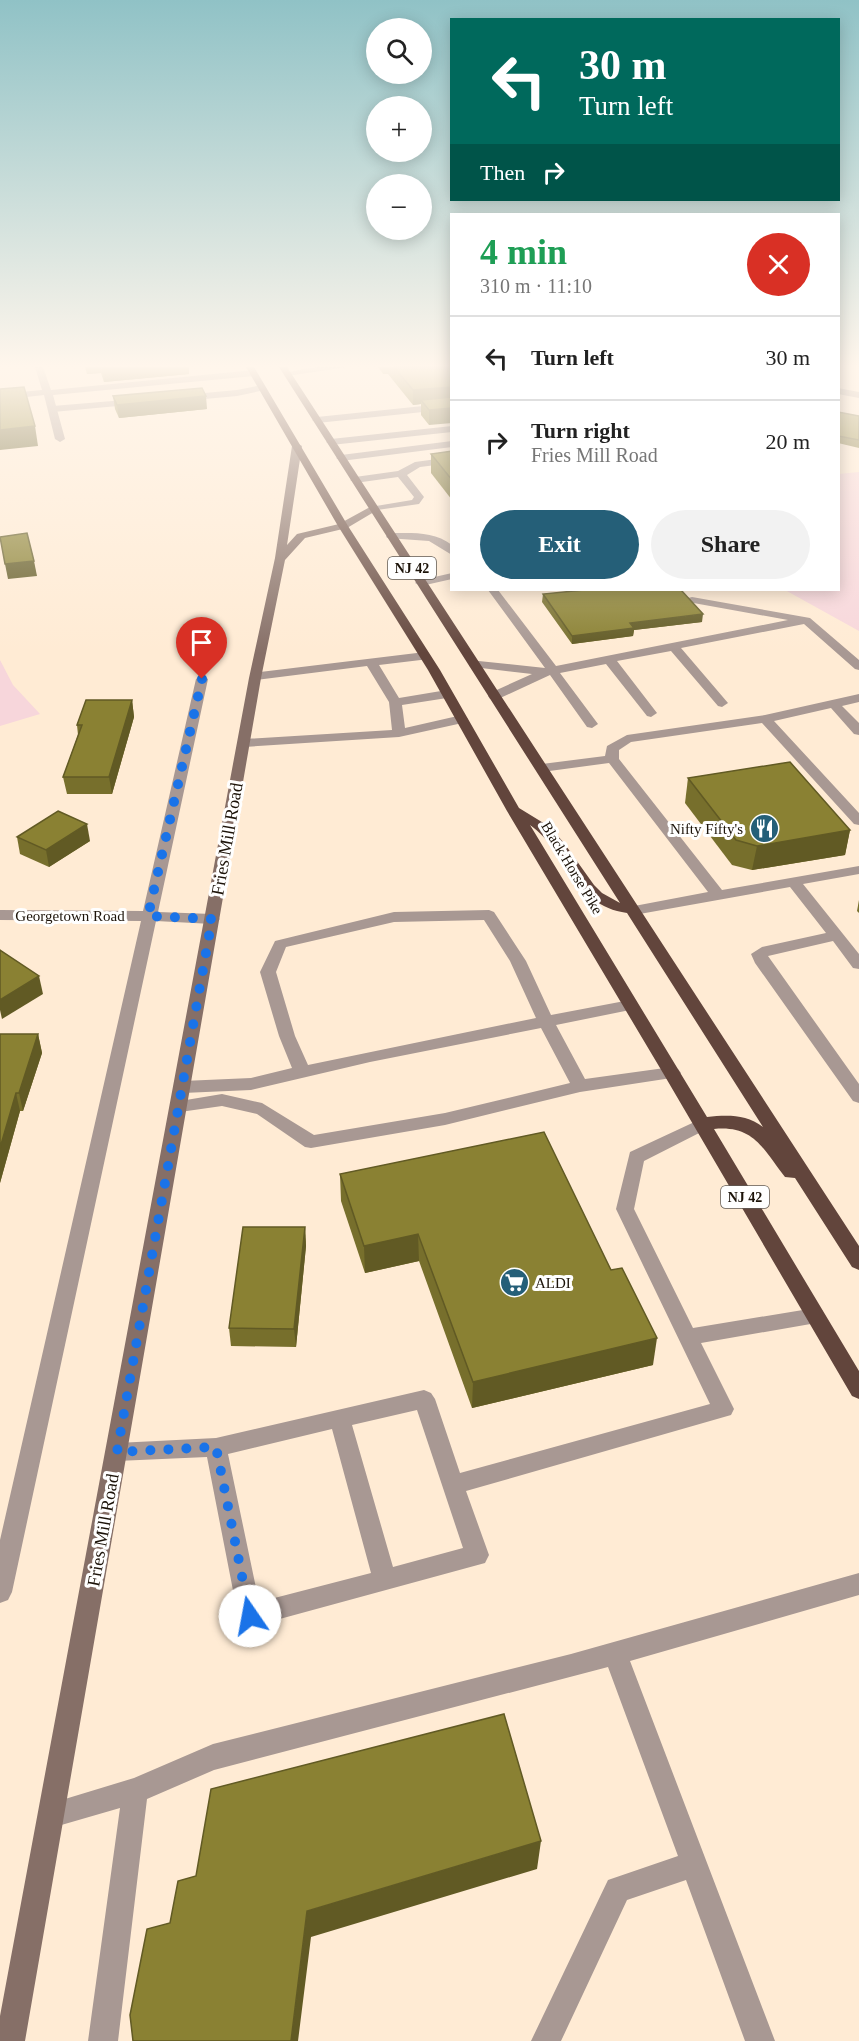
<!DOCTYPE html>
<html lang="en">
<head>
<meta charset="utf-8">
<style>
	:root { --surface:#fff; --page:#f2f2f2; --text:#222; --muted:#767676; --line:#e0e0e0; --accent:#255f78 }
	body { margin:0; font-family:Georgia,serif; background:var(--page); color:var(--text); height:100vh; display:flex; flex-direction:column; font-size:22px; white-space:nowrap }
	* { box-sizing:border-box; margin:0 }
	p { font-size:20px; color:var(--muted) }
	.icon { flex:none; width:33px; height:33px; fill:none; stroke:currentColor; stroke-width:2; stroke-linecap:round; stroke-linejoin:round }
	.map { position:relative; flex:1; overflow:hidden }
	.sheet { position:absolute; left:450px; top:213px; width:390px; height:378px; display:flex; flex-direction:column; background:var(--surface); border-radius:0px; box-shadow:0 3px 15px #0003 }
	.sheet>* { flex:none }
	.top-card { position:absolute; left:450px; top:18px; width:390px; height:183px; border-radius:0px; box-shadow:0 3px 15px #0003; background:#00695c; color:#fff; overflow:hidden }
	.fabs { position:absolute; left:366px; top:18px; display:grid; gap:12px }
	.fabs a { display:grid; place-items:center; width:66px; height:66px; border-radius:50%; background:var(--surface); box-shadow:0 3px 15px #0003; font-size:30px }
	.pin { position:absolute; display:grid; place-items:center; width:51px; height:51px; color:#fff; margin:-62px -26px; border-radius:50% 50% 50% 0; rotate:-45deg; box-shadow:0 0 6px #0007 }
	.pin .icon { rotate:45deg }
	.me { position:absolute; width:66px; margin:-33px; rotate:348deg; stroke-linejoin:round; filter:drop-shadow(0 0 4px #0008) }
	.turn { display:flex; align-items:center; gap:21px; height:126px; padding:0 30px; font-size:27px }
	.turn .icon { width:78px; height:78px; stroke-width:2.5 }
	.turn b { display:block; font-size:42px; line-height:51px }
	.then { display:flex; align-items:center; height:57px; padding:0 30px; background:#0003; gap:12px; font-size:22px }
	.round { display:grid; place-items:center; flex:none; width:63px; height:63px; border-radius:32px; background:var(--page) }
	.summary { display:flex; align-items:center; justify-content:space-between; height:102px; padding:0 30px }
	h1 { font-size:36px; font-weight:600; line-height:45px; color:#1e9e55 }
	.primary-button { display:flex; gap:12px; margin-top:auto; padding:12px 30px }
	.primary-button a { flex:1; height:69px; border-radius:36px; background:var(--accent); color:#fff; font-size:24px; font-weight:600; line-height:69px; text-align:center }
	.primary-button a+a { background:var(--page); color:var(--text) }
	ul { padding:0; list-style:none }
	li { display:flex; align-items:center; gap:18px; height:84px; padding:0 30px; border-top:2px solid var(--line) }
	li div { flex:1 }
	li b { display:block; font-size:22px }
	li em { font-style:normal }
	.map>svg:first-child { display:block }
	.green { fill:#f7d6db }
	.lines { fill:none; stroke-linecap:round; stroke-linejoin:round }
	.service { fill:#a89893; fill-rule:evenodd }
	.minor { fill:#a89893; fill-rule:evenodd }
	.tertiary { fill:#a89893; fill-rule:evenodd }
	.secondary { fill:#866f67; fill-rule:evenodd }
	.trunk { fill:#62453c; fill-rule:evenodd }
	.wall { fill:#776f2c }
	.shaded-wall { fill:#615a24 }
	.building { fill:#8a8133; stroke:#615a24; stroke-width:1.5 }
	.route { stroke:#1a73e8; stroke-width:10; stroke-dasharray:0 18 }
	.labels { text-anchor:middle; stroke-width:6; stroke-linejoin:round; paint-order:stroke }
	.shield { fill:#fff; stroke:#605a53; stroke-width:1.5 }
	.shield-label { font-size:14px; font-weight:bold; fill:#1c1309 }
	.poi-label { font-size:15px; fill:#1c1309; stroke:#fff; text-anchor:end }
	.street-label { font-size:15px; fill:#1c1309; stroke:#fff }
	.near-street-label { font-size:18px; fill:#1c1309; stroke:#fff }
</style>
</head>
<body>
<div class="map">
<svg width="859" height="2041" viewBox="0 0 859 2041">
	<rect width="100%" height="100%" fill="#ffebd4"/>
	<g class="green">
		<path d="M 859,472 L 859,631 L 785,590 L 838,590 L 839,474 Z"/>
		<path d="M 0,660 L 13,685 L 40,714 L 0,726 Z"/>
	</g>
	<g class="lines">
		<g class="service">
			<path d="M 316,367 L 347,367 L 287,376 L 283,373 Z"/>
			<path d="M 262,385 L 266,388 L 265,390 L 237,396 L 183,401 L 179,398 L 183,395 L 237,390 Z"/>
			<path d="M 136,399 L 140,402 L 139,404 L 53,412 L 49,409 L 53,406 Z"/>
			<path d="M 452,403 L 452,409 L 317,423 L 312,420 L 317,417 Z"/>
			<path d="M 452,426 L 452,432 L 331,445 L 326,442 L 331,439 Z"/>
			<path d="M 452,457 L 452,463 L 420,467 L 407,475 L 424,497 L 419,504 L 370,511 L 370,507 L 412,500 L 414,497 L 398,477 L 355,483 L 350,480 L 355,477 L 398,471 L 415,462 Z"/>
			<path d="M 391,533 C 412,533 434,531 452,545 L 452,555 L 429,541 L 387,538 L 386,536 Z"/>
			<path d="M 452,573 L 452,579 L 421,586 L 415,583 L 417,581 Z"/>
			<path d="M 488,590 L 498,590 L 556,666 L 788,620 L 688,602 L 688,598 L 692,597 L 810,618 L 859,660 L 859,670 L 855,669 L 804,624 L 681,648 L 728,703 L 722,707 L 718,706 L 671,651 L 617,661 L 657,713 L 651,717 L 647,716 L 606,664 L 560,673 L 598,724 L 592,728 L 587,727 L 550,675 L 498,699 L 490,699 L 488,696 L 490,693 L 532,674 L 473,667 L 469,666 L 469,660 L 545,668 Z"/>
			<path d="M 425,652 L 429,653 L 429,659 L 379,665 L 399,698 L 447,690 L 453,694 L 447,698 L 402,705 L 405,728 L 462,715 L 468,719 L 467,722 L 399,737 L 244,747 L 237,743 L 244,739 L 392,730 L 389,702 L 367,666 L 256,680 L 252,679 L 252,673 Z"/>
			<path d="M 859,694 L 859,702 L 842,706 L 859,723 L 859,735 L 854,734 L 831,708 L 774,721 L 859,813 L 859,825 L 854,824 L 762,723 L 631,742 L 619,750 L 619,759 L 722,890 L 859,866 L 859,874 L 803,884 L 859,954 L 859,969 L 853,968 L 833,941 L 768,956 L 859,1084 L 859,1103 L 853,1101 L 755,963 L 751,954 L 762,947 L 826,933 L 790,887 L 634,915 L 629,913 L 626,910 L 629,907 L 708,892 L 609,763 L 542,772 L 535,768 L 542,764 L 605,756 L 607,746 L 627,735 L 765,715 Z"/>
			<path d="M 489,910 L 494,912 L 526,961 L 551,1015 L 630,1000 L 636,1001 L 638,1005 L 636,1009 L 630,1010 L 556,1025 L 585,1079 L 672,1067 L 678,1069 L 681,1073 L 678,1077 L 580,1092 L 445,1125 L 311,1148 L 305,1147 L 257,1114 L 222,1106 L 180,1112 L 174,1110 L 171,1106 L 174,1102 L 222,1094 L 262,1103 L 314,1135 L 445,1113 L 570,1083 L 541,1028 L 370,1062 L 251,1090 L 183,1093 L 177,1091 L 174,1087 L 177,1083 L 183,1081 L 251,1078 L 292,1068 L 279,1036 L 260,972 L 275,941 L 394,912 ZM 484,920 L 510,961 L 536,1018 L 308,1065 L 295,1036 L 276,972 L 286,947 L 394,922 Z"/>
			<path d="M 703,1118 L 709,1120 L 712,1124 L 709,1128 L 644,1161 L 634,1209 L 693,1328 L 815,1308 L 822,1310 L 825,1316 L 822,1322 L 701,1343 L 734,1409 L 731,1415 L 466,1491 L 489,1555 L 485,1563 L 250,1627 L 242,1624 L 238,1616 L 207,1457 L 117,1461 L 109,1459 L 106,1452 L 109,1445 L 117,1443 L 216,1438 L 424,1390 L 431,1393 L 435,1399 L 460,1473 L 710,1404 L 616,1209 L 630,1152 ZM 417,1410 L 463,1548 L 393,1567 L 352,1425 ZM 332,1429 L 371,1573 L 259,1602 L 228,1454 Z"/>
			<path d="M 859,1573 L 859,1595 L 630,1661 L 775,2041 L 745,2041 L 686,1880 L 627,1900 L 561,2041 L 531,2041 L 608,1880 L 678,1856 L 608,1667 L 214,1770 L 147,1799 L 118,2041 L 88,2041 L 120,1808 L 51,1828 L 42,1824 L 38,1815 L 42,1806 L 134,1778 L 213,1744 L 571,1654 Z"/>
		</g>
		<g class="minor">
			<path d="M 35,367 L 43,367 L 51,390 L 254,370 L 258,373 L 254,376 L 53,395 L 65,439 L 60,442 L 55,439 L 44,395 L 0,400 L 0,394 L 42,390 Z"/>
			<path d="M 452,441 L 452,447 L 341,461 L 336,458 L 341,455 Z"/>
			<path d="M 202,675 L 208,679 L 158,912 L 212,914 L 220,919 L 212,924 L 156,921 L 12,1592 L 8,1600 L 0,1603 L 0,1540 L 141,921 L 0,920 L 0,910 L 143,911 L 196,679 Z"/>
		</g>
		<path class="tertiary" d="M 838,388 L 859,392 L 859,398 L 838,394 Z"/>
		<path class="secondary" d="M 297,443 L 302,446 L 287,545 L 297,534 L 339,524 L 370,507 L 379,509 L 347,528 L 305,538 L 285,560 L 261,678 L 25,2041 L 0,2041 L 0,2016 L 249,678 L 275,558 L 292,446 Z"/>
		<path class="trunk" d="M 246,367 L 254,367 L 348,526 L 440,670 L 519,808 L 550,827 L 564,843 L 594,885 L 602,893 L 620,903 L 279,367 L 287,367 L 859,1246 L 859,1270 L 852,1267 L 795,1178 L 785,1177 C 763,1149 754,1125 714,1129 L 859,1371 L 859,1399 L 852,1396 L 663,1073 L 507,811 L 428,670 L 338,526 ZM 530,825 C 569,853 572,905 627,913 L 763,1127 C 746,1114 727,1115 707,1117 Z"/>
	</g>
	<g class="wall">
		<path d="M 85,367 L 189,367 L 189,374 L 104,382 L 101,373 L 87,374 Z"/>
		<path d="M 378,367 L 448,367 L 429,425 L 421,415 L 421,404 L 413,405 L 388,374 L 383,374 Z"/>
		<path d="M 113,396 L 207,409 L 119,418 L 115,409 Z"/>
		<path d="M 838,412 L 859,416 L 859,448 L 838,443 Z"/>
		<path d="M 452,451 L 452,500 L 431,473 L 431,454 Z"/>
		<path d="M 543,594 L 702,622 L 634,630 L 633,636 L 572,644 L 542,602 Z"/>
		<path d="M 132,700 L 134,717 L 112,794 L 67,794 L 63,777 L 78,735 L 77,725 Z"/>
		<path d="M 688,778 L 850,830 L 845,855 L 752,870 L 732,865 L 685,803 Z"/>
		<path d="M 17,837 L 90,841 L 49,867 L 20,854 Z"/>
		<path d="M 859,900 L 859,913 L 857,911 Z"/>
		<path d="M 0,1034 L 38,1034 L 42,1053 L 23,1111 L 20,1111 L 0,1183 Z"/>
		<path d="M 340,1174 L 611,1270 L 653,1365 L 472,1408 L 419,1261 L 365,1273 L 341,1201 Z"/>
		<path d="M 305,1227 L 306,1246 L 296,1347 L 231,1346 L 229,1328 Z"/>
	</g>
	<g class="shaded-wall">
		<path d="M 86,367 L 100,367 L 101,373 L 87,374 Z"/>
		<path d="M 102,367 L 189,367 L 189,374 L 104,382 Z"/>
		<rect x="383" y="367" width="5" height="7"/>
		<path d="M 452,387 L 452,401 L 421,400 L 421,404 L 413,405 L 413,390 Z"/>
		<path d="M 206,396 L 207,409 L 119,418 L 117,405 Z"/>
		<path d="M 452,408 L 452,423 L 429,425 L 429,410 Z"/>
		<path d="M 35,426 L 38,446 L 0,450 L 0,430 Z"/>
		<path d="M 34,561 L 37,576 L 8,579 L 5,564 Z"/>
		<path d="M 703,614 L 702,622 L 634,630 L 633,636 L 572,644 L 572,636 L 630,623 Z"/>
		<path d="M 132,700 L 134,717 L 112,794 L 109,777 Z"/>
		<path d="M 87,824 L 90,841 L 49,867 L 46,850 Z"/>
		<path d="M 850,830 L 845,855 L 752,870 L 757,846 Z"/>
		<path d="M 39,976 L 43,994 L 2,1019 L 0,1010 L 0,1000 Z"/>
		<path d="M 38,1034 L 42,1053 L 23,1111 L 19,1093 Z"/>
		<path d="M 16,1093 L 20,1111 L 0,1183 L 0,1148 Z"/>
		<path d="M 305,1227 L 306,1246 L 296,1347 L 294,1329 Z"/>
		<path d="M 418,1234 L 419,1261 L 365,1273 L 364,1246 Z"/>
		<path d="M 657,1338 L 653,1365 L 472,1408 L 473,1382 Z"/>
		<path d="M 541,1841 L 537,1869 L 311,1937 L 298,2041 L 291,2041 L 307,1911 Z"/>
	</g>
	<g class="building">
		<path d="M 394,367 L 448,367 L 452,371 L 452,387 L 413,390 Z"/>
		<path d="M 24,387 L 35,426 L 0,430 L 0,389 Z"/>
		<path d="M 202,388 L 206,396 L 117,405 L 113,396 Z"/>
		<path d="M 452,397 L 452,408 L 429,410 L 421,400 Z"/>
		<path d="M 838,412 L 859,416 L 859,440 L 838,436 Z"/>
		<path d="M 452,451 L 452,480 L 431,454 Z"/>
		<path d="M 27,533 L 34,561 L 5,564 L 0,537 Z"/>
		<path d="M 584,590 L 681,590 L 703,614 L 630,623 L 634,628 L 572,636 L 543,594 Z"/>
		<path d="M 86,700 L 132,700 L 109,777 L 63,777 L 82,725 L 77,725 Z"/>
		<path d="M 790,762 L 850,830 L 757,846 L 736,840 L 688,778 Z"/>
		<path d="M 58,811 L 87,824 L 46,850 L 17,837 Z"/>
		<path d="M 0,950 L 39,976 L 0,1000 Z"/>
		<path d="M 0,1034 L 38,1034 L 19,1093 L 16,1093 L 0,1148 Z"/>
		<path d="M 544,1132 L 611,1270 L 622,1268 L 657,1338 L 473,1382 L 418,1234 L 364,1246 L 340,1174 Z"/>
		<path d="M 243,1227 L 305,1227 L 294,1329 L 229,1328 Z"/>
		<path d="M 504,1714 L 541,1841 L 307,1911 L 291,2041 L 133,2041 L 130,2015 L 147,1929 L 170,1923 L 178,1881 L 196,1876 L 211,1789 Z"/>
	</g>
	<linearGradient id="sky" x2="0" y2="1"><stop stop-color="#90c2c6"/><stop offset="0.56" stop-color="#fff6ec"/><stop offset="1" stop-color="#fff6ec" stop-opacity="0"/></linearGradient>
	<rect width="859" height="653" fill="url(#sky)"/>
	<g class="lines">
		<path class="route" d="M 202,679 L 148,916 L 212,919 L 117,1452 L 216,1447 L 250,1616"/>
	</g>
	<defs>
		<symbol id="restaurant-disc" viewBox="-11 -11 22 22"><circle r="9.5" fill="#255f78" stroke="#fff"/><path d="M-5-6h1v4h1v-4h1v4h1v-4h1v5L-1.5 .5V6h-2V.5L-5-1ZM5-6V6H3V1.5H1.5Q1.5-4 5-6Z" fill="#fff"/></symbol>
		<symbol id="supermarket-disc" viewBox="-11 -11 22 22"><circle r="9.5" fill="#255f78" stroke="#fff"/><path d="M-6-5.5h2.5l.6 2H6L4.5 2H-2.5L-4.4-4H-6ZM-1.5 3.2a1.3 1.3 0 1 0 .1 0ZM3 3.2a1.3 1.3 0 1 0 .1 0Z" fill="#fff"/></symbol>
	</defs>
	<g fill-rule="evenodd">
		<use href="#restaurant-disc" x="748" y="812" width="33" height="33"/>
		<use href="#supermarket-disc" x="498" y="1266" width="33" height="33"/>
	</g>
	<g class="labels">
		<g class="shield">
			<rect x="388" y="557" width="48" height="22" rx="4.5"/>
			<rect x="721" y="1186" width="48" height="22" rx="4.5"/>
		</g>
		<g class="shield-label">
			<text x="412" y="573">NJ 42</text>
			<text x="745" y="1202">NJ 42</text>
		</g>
		<g class="poi-label">
			<text x="743" y="834">Nifty Fifty's</text>
			<text x="535" y="1288" text-anchor="start">ALDI</text>
		</g>
		<g class="street-label">
			<text transform="translate(572 868) rotate(59)" y="5">Black Horse Pike</text>
			<text x="70" y="921">Georgetown Road</text>
		</g>
		<g class="near-street-label">
			<text transform="translate(227 839) rotate(-80)" y="6">Fries Mill Road</text>
			<text transform="translate(103 1530) rotate(-80)" y="6">Fries Mill Road</text>
		</g>
	</g>
</svg>
<div class="fabs">
<a><svg class="icon" aria-label="search" viewBox="0 0 24 24"><circle cx="10" cy="10" r="6"/><path d="M15 15l6 6"/></svg></a>
<a>+</a>
<a>−</a>
</div>
<div class="pin" style="left:202px;top:679px;background:#d93025"><svg class="icon" aria-label="arrive" viewBox="0 0 24 24"><path d="M6 21V4h12l-3 4 3 4H6"/></svg></div>
<svg class="me" style="left:250px;top:1616px" viewBox="-20 -20 40 40"><circle r="19" fill="#fff"/><path d="M0-13L10 11 0 6-10 11z" fill="#1a73e8"/></svg>
<div class="top-card">
<div class="turn"><svg class="icon" aria-label="left" viewBox="0 0 24 24"><path d="M17 20v-9H6M10 6l-5 5 5 5"/></svg><div><b>30 m</b>Turn left</div></div>
<div class="then">Then<svg class="icon" aria-label="right" viewBox="0 0 24 24"><path d="M7 20v-9h11M14 6l5 5-5 5"/></svg></div>
</div>
<section class="sheet">
<div class="summary"><div><h1>4 min</h1><p>310 m · 11:10</p></div><a class="round" style="background:#d93025;color:#fff"><svg class="icon" aria-label="close" viewBox="0 0 24 24"><path d="M6 6l12 12M18 6L6 18"/></svg></a></div>
<ul>
<li><svg class="icon" aria-label="left" viewBox="0 0 24 24"><path d="M17 20v-9H6M10 6l-5 5 5 5"/></svg><div><b>Turn left</b></div><em>30 m</em></li>
<li><svg class="icon" aria-label="right" viewBox="0 0 24 24"><path d="M7 20v-9h11M14 6l5 5-5 5"/></svg><div><b>Turn right</b><p>Fries Mill Road</p></div><em>20 m</em></li>
</ul>
<div class="primary-button"><a>Exit</a><a>Share</a></div>
</section>
</div>
</body>
</html>
